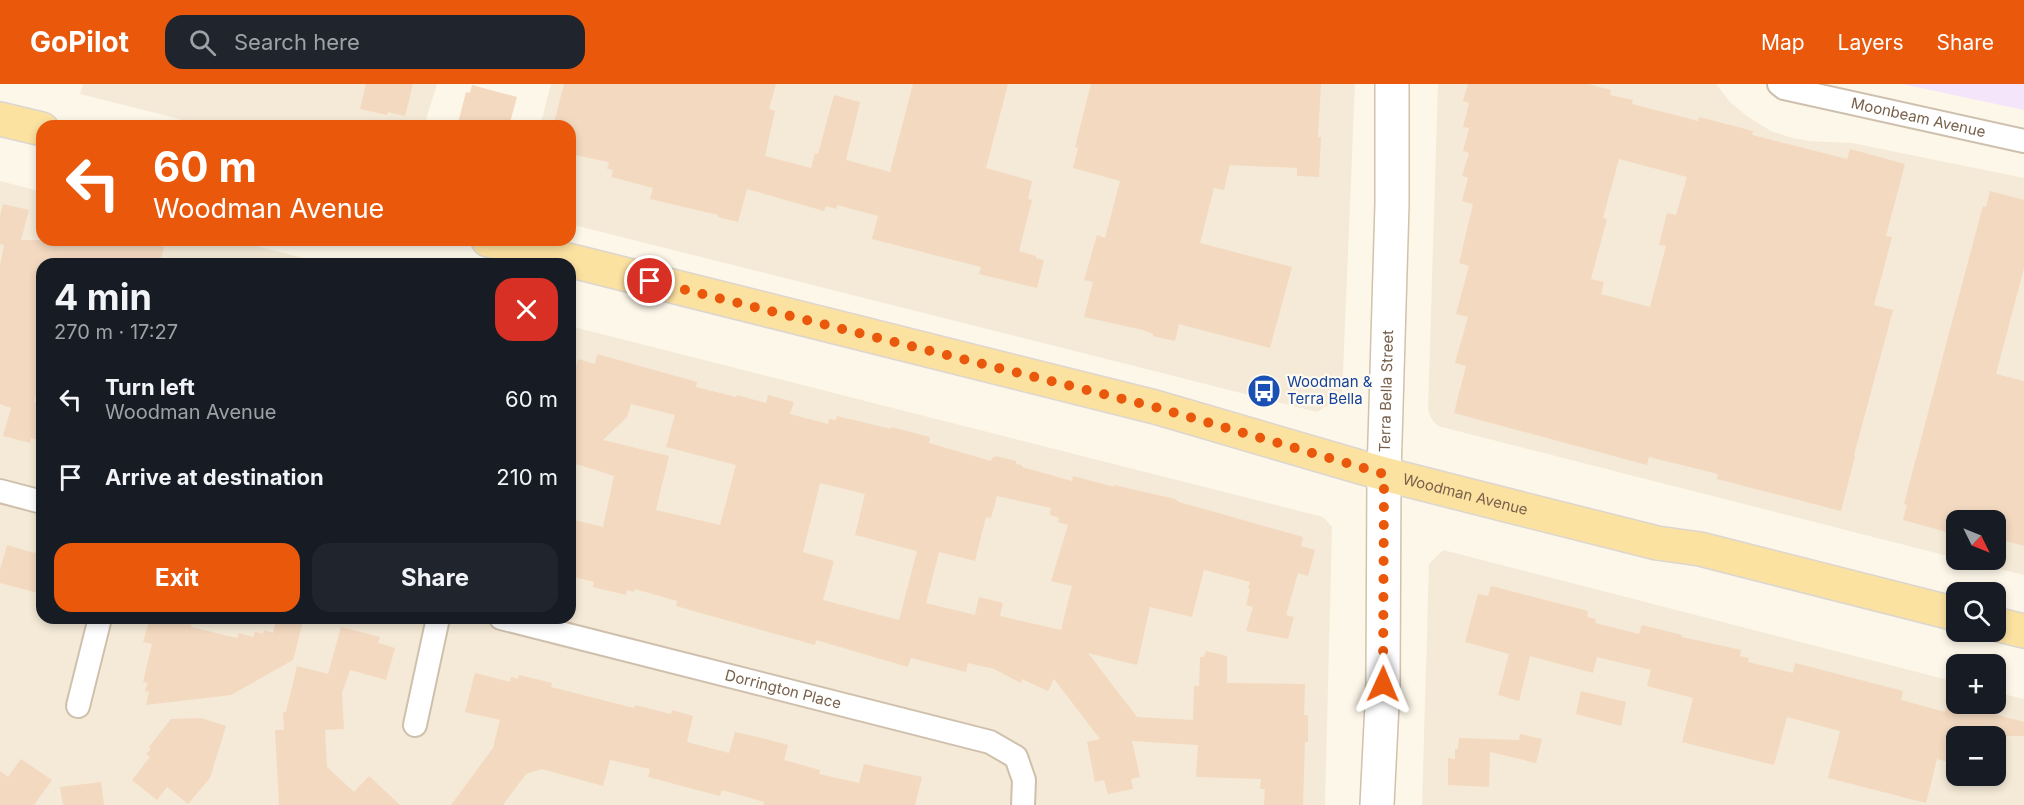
<!DOCTYPE html>
<html lang="en">
<head>
<meta charset="utf-8">
<style>
	:root { --surface:#171b24; --page:#20242c; --text:#f1f3f6; --muted:#9ea1a6; --accent:#ea580c }
	body { margin:0; font-family:Inter,sans-serif; background:var(--page); color:var(--text); height:100vh; display:flex; flex-direction:column; font-size:22px; white-space:nowrap }
	* { box-sizing:border-box; margin:0 }
	p { font-size:20px; color:var(--muted) }
	.icon { flex:none; width:33px; height:33px; fill:none; stroke:currentColor; stroke-width:2; stroke-linecap:round; stroke-linejoin:round }
	.map { position:relative; flex:1; overflow:hidden }
	.panel { position:absolute; left:36px; top:174px; width:540px; height:366px; display:flex; flex-direction:column; background:var(--surface); border-radius:18px; box-shadow:0 3px 9px #0003 }
	.panel>* { flex:none }
	.guide { position:absolute; left:36px; top:36px; width:540px; height:126px; border-radius:18px; box-shadow:0 3px 9px #0003; background:#ea580c; color:#fff; overflow:hidden }
	.needle { width:39px; rotate:133deg }
	.buttons { position:absolute; left:1946px; top:426px; display:grid; gap:12px }
	.buttons a { display:grid; place-items:center; width:60px; height:60px; border-radius:12px; background:var(--surface); box-shadow:0 3px 9px #0003; font-size:30px }
	.pin { position:absolute; display:grid; place-items:center; width:51px; height:51px; color:#fff; margin:-26px; border:3px solid #fff; border-radius:50%; box-shadow:0 2px 6px #0007 }
	.me { position:absolute; width:66px; margin:-33px; rotate:1deg; stroke-linejoin:round; filter:drop-shadow(0 0 4px #0008) }
	.turn { display:flex; align-items:center; gap:21px; height:126px; padding:0 18px; font-size:27px }
	.turn .icon { width:78px; height:78px; stroke-width:2.5 }
	.turn b { display:block; font-size:42px; line-height:51px }
	.round { display:grid; place-items:center; flex:none; width:63px; height:63px; border-radius:18px; background:var(--page) }
	.head { display:flex; align-items:center; justify-content:space-between; height:102px; padding:0 18px }
	h1 { font-size:36px; font-weight:700; line-height:45px }
	.button { display:flex; gap:12px; margin-top:auto; padding:12px 18px }
	.button a { flex:1; height:69px; border-radius:18px; background:var(--accent); color:#fff; font-size:24px; font-weight:700; line-height:69px; text-align:center }
	.button a+a { background:var(--page); color:var(--text) }
	ul { padding:0; list-style:none }
	li { display:flex; align-items:center; gap:18px; height:78px; padding:0 18px }
	li div { flex:1 }
	li b { display:block; font-size:22px }
	li em { font-style:normal }
	header { display:flex; align-items:center; gap:36px; box-sizing:border-box; height:84px; padding:0 30px; background:var(--accent); color:#fff }
	header strong { font-size:28px }
	nav { display:flex; gap:33px; margin-inline-start:auto; font-size:21px }
	.search { width:420px; height:54px; background:var(--page); display:flex; align-items:center; gap:15px; box-sizing:border-box; padding:0 21px; border-radius:18px; color:var(--muted); font-size:22px }
	.map>svg:first-child { display:block }
	.residential { fill:#f5ead7; fill-rule:evenodd }
	.education { fill:#f4e5fa }
	.building { fill:#f3d9c0; fill-rule:evenodd }
	.lines { fill:none; stroke-linecap:round; stroke-linejoin:round }
	.minor-casing { stroke:#cfc0ad; stroke-width:26 }
	.secondary-casing { stroke:#d2c1ab; stroke-width:36 }
	.primary-casing { stroke:#dcd6d0; stroke-width:36 }
	.minor { stroke:#fff; stroke-width:22 }
	.secondary { stroke:#fff; stroke-width:33 }
	.primary { stroke:#fce2a1; stroke-width:33 }
	.route { stroke:#ea580c; stroke-width:10; stroke-dasharray:0 18 }
	.labels { text-anchor:middle; stroke-width:4.5; stroke-linejoin:round; paint-order:stroke }
	.street-label { font-size:15px; fill:#78604b; stroke:#fffaf0 }
	.transit-label { font-size:15px; fill:#164399; stroke:#fffaf0; text-anchor:start }
</style>
</head>
<body>
<header>
<strong>GoPilot</strong>
<div class="search"><svg class="icon" aria-label="search" viewBox="0 0 24 24"><circle cx="10" cy="10" r="6"/><path d="M15 15l6 6"/></svg>Search here</div>
<nav><a>Map</a><a>Layers</a><a>Share</a></nav>
</header>
<div class="map">
<svg width="2024" height="721" viewBox="0 0 2024 721">
	<rect width="100%" height="100%" fill="#fdf7e9"/>
	<g class="residential">
		<path d="M 83,0 L 437,0 L 424,42 L 207,42 L 80,10 Z"/>
		<path d="M 551,0 L 1355,0 L 1342,313 L 1317,328 L 570,140 L 570,42 L 540,42 Z"/>
		<path d="M 1438,0 L 1716,0 L 1730,18 L 1748,33 L 1771,47 L 1789,53 L 1808,57 L 1852,59 L 2024,94 L 2024,491 L 1963,476 L 1995,476 L 1995,436 L 1956,436 L 1956,474 L 1438,342 L 1431,334 L 1428,325 Z"/>
		<path d="M 0,97 L 42,108 L 42,156 L 232,156 L 327,180 L 42,180 L 42,534 L 570,534 L 570,242 L 1323,433 L 1332,443 L 1325,721 L 0,721 Z"/>
		<path d="M 1443,466 L 1956,598 L 1956,620 L 1995,620 L 1995,608 L 2024,615 L 2024,721 L 1422,721 L 1429,480 ZM 1956,652 L 1995,652 L 1995,692 L 1956,692 Z"/>
	</g>
	<path class="education" d="M 1902,0 L 2024,0 L 2024,26 Z"/>
	<g class="building">
		<path d="M 366,0 L 413,0 L 405,32 L 388,28 L 387,31 L 360,25 Z"/>
		<path d="M 564,0 L 776,0 L 769,25 L 775,27 L 765,72 L 811,84 L 815,69 L 818,70 L 834,11 L 860,18 L 846,76 L 890,88 L 913,0 L 1008,0 L 986,84 L 1032,97 L 1028,115 L 1032,116 L 1019,167 L 1036,172 L 1036,174 L 1044,176 L 1037,204 L 979,190 L 981,183 L 872,155 L 878,132 L 837,121 L 836,125 L 826,122 L 824,127 L 747,105 L 738,138 L 718,133 L 718,131 L 650,115 L 653,104 L 611,93 L 613,86 L 607,85 L 609,78 L 570,70 L 570,42 L 553,42 Z"/>
		<path d="M 1091,0 L 1321,0 L 1318,53 L 1321,53 L 1319,93 L 1297,92 L 1297,84 L 1230,81 L 1224,106 L 1214,104 L 1200,159 L 1292,183 L 1270,264 L 1179,240 L 1175,257 L 1153,252 L 1153,250 L 1143,246 L 1084,233 L 1093,198 L 1084,196 L 1097,151 L 1105,154 L 1120,97 L 1073,84 L 1078,64 L 1075,63 Z"/>
		<path d="M 1468,0 L 1588,0 L 1611,6 L 1610,11 L 1633,16 L 1632,20 L 1698,37 L 1699,33 L 1753,47 L 1752,51 L 1847,75 L 1850,65 L 1905,80 L 1886,152 L 1892,153 L 1874,221 L 1893,226 L 1854,371 L 1855,372 L 1841,427 L 1717,395 L 1718,390 L 1649,373 L 1647,381 L 1454,329 L 1466,282 L 1455,279 L 1468,233 L 1456,230 L 1469,182 L 1459,179 L 1473,120 L 1462,117 L 1468,94 L 1462,92 L 1469,69 L 1463,67 L 1469,44 L 1463,43 L 1469,19 L 1463,17 ZM 1619,75 L 1687,93 L 1676,131 L 1667,129 L 1659,161 L 1666,162 L 1650,223 L 1601,210 L 1604,198 L 1591,195 L 1607,135 L 1603,134 Z"/>
		<path d="M 472,1 L 517,13 L 509,42 L 470,42 L 458,39 L 466,8 L 470,9 Z"/>
		<path d="M 1990,107 L 2024,116 L 2024,184 L 1996,290 L 2024,297 L 2024,462 L 1995,454 L 1995,436 L 1956,436 L 1954,450 L 1903,436 L 1907,421 L 1904,420 L 1957,219 L 1983,122 L 1986,123 Z"/>
		<path d="M 3,120 L 29,126 L 21,156 L 139,156 L 164,163 L 160,180 L 42,180 L 42,289 L 34,318 L 42,320 L 42,357 L 31,354 L 30,359 L 3,352 L 11,324 L 0,320 L 0,181 L 4,161 L 0,160 L 0,132 Z"/>
		<path d="M 597,270 L 697,298 L 696,303 L 736,313 L 737,311 L 766,319 L 768,311 L 794,318 L 790,330 L 828,340 L 829,335 L 836,336 L 837,332 L 891,345 L 891,343 L 930,353 L 929,359 L 991,377 L 992,373 L 995,374 L 995,372 L 1016,377 L 1016,380 L 1022,381 L 1022,383 L 1072,397 L 1073,392 L 1114,403 L 1114,401 L 1175,415 L 1179,418 L 1303,453 L 1301,462 L 1315,466 L 1308,492 L 1298,489 L 1286,531 L 1294,533 L 1288,555 L 1246,547 L 1253,523 L 1246,521 L 1250,505 L 1248,504 L 1250,498 L 1204,486 L 1192,533 L 1150,523 L 1137,581 L 1088,569 L 1137,633 L 1193,636 L 1194,602 L 1199,602 L 1200,573 L 1204,573 L 1206,567 L 1227,572 L 1227,599 L 1305,600 L 1304,631 L 1308,631 L 1308,658 L 1305,658 L 1303,721 L 1264,721 L 1265,705 L 1260,705 L 1261,695 L 1196,693 L 1198,661 L 1132,657 L 1140,693 L 1131,695 L 1133,705 L 1108,710 L 1104,696 L 1095,698 L 1087,658 L 1100,655 L 1054,595 L 1048,607 L 1022,595 L 1021,599 L 994,585 L 968,579 L 966,588 L 911,574 L 908,583 L 816,556 L 815,561 L 676,522 L 677,517 L 635,505 L 634,508 L 627,506 L 626,511 L 593,503 L 594,498 L 570,492 L 570,435 L 603,443 L 614,392 L 570,378 L 570,326 L 576,303 L 571,301 L 578,275 L 595,280 ZM 631,320 L 675,331 L 666,363 L 736,381 L 720,441 L 656,426 L 669,372 L 603,356 L 627,333 ZM 820,399 L 865,410 L 855,451 L 917,467 L 899,536 L 823,516 L 834,477 L 803,468 ZM 997,412 L 1051,424 L 1050,431 L 1059,434 L 1058,438 L 1068,441 L 1051,497 L 1072,502 L 1061,546 L 1000,532 L 1003,519 L 979,513 L 975,531 L 926,519 L 939,468 L 975,477 L 986,433 L 991,434 Z"/>
		<path d="M 7,461 L 42,471 L 42,510 L 0,499 L 0,486 Z"/>
		<path d="M 1491,502 L 1588,527 L 1587,533 L 1596,535 L 1595,539 L 1639,550 L 1642,541 L 1682,551 L 1682,553 L 1741,566 L 1740,572 L 1749,574 L 1748,578 L 1793,589 L 1795,579 L 1903,607 L 1901,616 L 1945,628 L 1948,618 L 2024,638 L 2024,652 L 1956,652 L 1956,680 L 1937,675 L 1926,719 L 1828,694 L 1840,647 L 1787,633 L 1774,681 L 1682,658 L 1693,614 L 1647,602 L 1651,586 L 1597,573 L 1593,589 L 1530,572 L 1519,617 L 1498,611 L 1509,570 L 1465,558 L 1478,510 L 1488,512 Z"/>
		<path d="M 150,534 L 193,534 L 191,543 L 237,554 L 239,549 L 253,553 L 255,548 L 263,550 L 264,546 L 273,549 L 277,534 L 304,534 L 293,576 L 231,611 L 146,621 L 149,608 L 145,607 L 148,599 L 143,598 L 152,560 L 143,558 Z"/>
		<path d="M 341,543 L 380,553 L 378,559 L 395,564 L 386,596 L 350,586 L 342,609 L 344,645 L 325,646 L 327,683 L 354,708 L 369,692 L 400,721 L 279,721 L 275,646 L 284,646 L 283,628 L 286,628 L 297,582 L 328,590 Z"/>
		<path d="M 475,589 L 510,598 L 511,593 L 518,595 L 519,591 L 552,599 L 551,603 L 634,624 L 635,621 L 671,630 L 672,626 L 693,632 L 687,658 L 729,669 L 735,648 L 766,655 L 788,661 L 784,676 L 820,686 L 819,690 L 859,699 L 864,680 L 922,693 L 915,721 L 763,721 L 764,718 L 722,706 L 720,712 L 648,693 L 650,685 L 610,676 L 603,702 L 542,685 L 526,690 L 503,721 L 451,721 L 493,664 L 500,636 L 465,628 Z"/>
		<path d="M 1581,607 L 1626,618 L 1621,642 L 1576,630 Z"/>
		<path d="M 201,634 L 226,642 L 210,694 L 188,720 L 167,703 L 157,716 L 132,696 L 150,673 L 146,670 L 151,665 L 149,663 L 171,635 Z"/>
		<path d="M 1520,650 L 1542,655 L 1536,679 L 1490,668 L 1489,703 L 1448,701 L 1448,674 L 1455,675 L 1455,665 L 1458,665 L 1459,654 L 1519,656 Z"/>
		<path d="M 21,675 L 52,696 L 34,721 L 0,721 L 0,687 L 8,693 Z"/>
		<path d="M 101,698 L 104,721 L 63,721 L 60,703 Z"/>
	</g>
	<g class="lines">
		<defs>
			<g id="minor">
				<path id="s1" d="M 1779,0 L 1784,4 L 2024,57"/>
				<path d="M 0,407 L 42,418"/>
				<path id="s2" d="M 501,534 L 990,658 L 1016,673 L 1024,696 L 1023,721"/>
				<path d="M 78,622 L 100,534"/>
				<path d="M 415,641 L 438,534"/>
			</g>
			<g id="secondary">
				<path id="s3" d="M 1377,721 L 1383,600 L 1384,390 L 1392,120 L 1392,0"/>
			</g>
			<g id="primary">
				<path d="M 0,35 L 42,45"/>
				<path id="s4" d="M 488,156 L 1155,323 L 1384,390 L 1518,424 L 1657,459 L 1700,465 L 1956,530"/>
				<path d="M 1995,540 L 2024,547"/>
			</g>
		</defs>
		<use href="#minor" class="minor-casing"/>
		<use href="#secondary" class="secondary-casing"/>
		<use href="#primary" class="primary-casing"/>
		<use href="#minor" class="minor"/>
		<use href="#secondary" class="secondary"/>
		<use href="#primary" class="primary"/>
	</g>
	<g class="lines">
		<path class="route" d="M 650,197 L 1155,323 L 1384,390 L 1383,600"/>
	</g>
	<defs>
		<symbol id="bus-disc" viewBox="-11 -11 22 22"><circle r="9.5" fill="#1a4fb4" stroke="#fffaf0"/><path d="M-5-6H5V4H4V6H2V4H-2V6H-4V4H-5ZM-3.5-4V0h7V-4ZM-3.5 1.2v1.5H-2V1.2ZM2 1.2v1.5H3.5V1.2Z" fill="#fff"/></symbol>
	</defs>
	<g fill-rule="evenodd">
		<use href="#bus-disc" x="1245" y="288" width="38" height="38"/>
	</g>
	<g class="labels">
		<g class="street-label">
			<text dy="5" stroke="none"><textPath href="#s1" startOffset="144">Moonbeam Avenue</textPath></text>
			<text dy="5" stroke="none"><textPath href="#s3" startOffset="414">Terra Bella Street</textPath></text>
			<text dy="5" stroke="none"><textPath href="#s4" startOffset="1010">Woodman Avenue</textPath></text>
			<text dy="5" stroke="none"><textPath href="#s2" startOffset="291">Dorrington Place</textPath></text>
		</g>
		<g class="transit-label">
			<text x="1287" y="303">Woodman &amp;<tspan x="1287" dy="17">Terra Bella</tspan></text>
		</g>
	</g>
</svg>
<div class="buttons">
<a><svg class="needle" viewBox="-14 -14 28 28"><path d="M0-13l5 13h-10z" fill="#e53935"/><path d="M0 13l5-13h-10z" fill="#9ea1a6"/></svg></a>
<a><svg class="icon" aria-label="search" viewBox="0 0 24 24"><circle cx="10" cy="10" r="6"/><path d="M15 15l6 6"/></svg></a>
<a>+</a>
<a>−</a>
</div>
<div class="pin" style="left:650px;top:197px;background:#d93025"><svg class="icon" aria-label="arrive" viewBox="0 0 24 24"><path d="M6 21V4h12l-3 4 3 4H6"/></svg></div>
<svg class="me" style="left:1383px;top:600px" viewBox="-20 -20 40 40"><path d="M0-17L14 15 0 8-14 15z" fill="#ea580c" stroke="#fff" stroke-width="4"/></svg>
<div class="guide">
<div class="turn"><svg class="icon" aria-label="left" viewBox="0 0 24 24"><path d="M17 20v-9H6M10 6l-5 5 5 5"/></svg><div><b>60 m</b>Woodman Avenue</div></div>
</div>
<section class="panel">
<div class="head"><div><h1>4 min</h1><p>270 m · 17:27</p></div><a class="round" style="background:#d93025;color:#fff"><svg class="icon" aria-label="close" viewBox="0 0 24 24"><path d="M6 6l12 12M18 6L6 18"/></svg></a></div>
<ul>
<li><svg class="icon" aria-label="left" viewBox="0 0 24 24"><path d="M17 20v-9H6M10 6l-5 5 5 5"/></svg><div><b>Turn left</b><p>Woodman Avenue</p></div><em>60 m</em></li>
<li><svg class="icon" aria-label="arrive" viewBox="0 0 24 24"><path d="M6 21V4h12l-3 4 3 4H6"/></svg><div><b>Arrive at destination</b></div><em>210 m</em></li>
</ul>
<div class="button"><a>Exit</a><a>Share</a></div>
</section>
</div>
</body>
</html>
